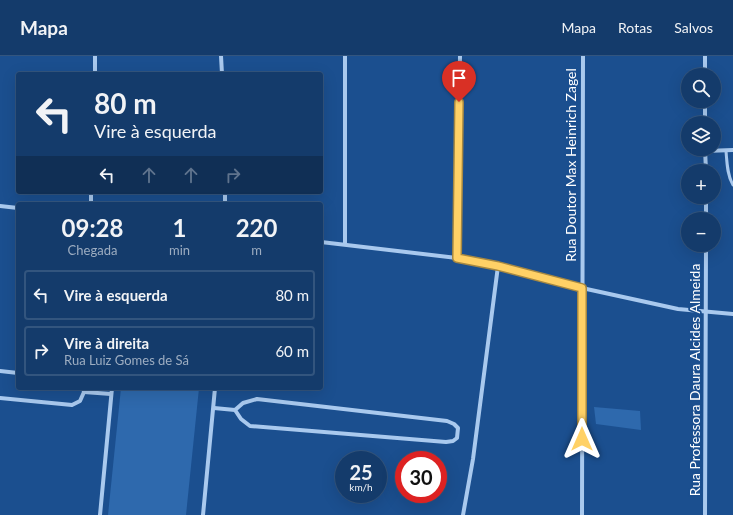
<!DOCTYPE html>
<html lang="pt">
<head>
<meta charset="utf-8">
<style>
	:root { --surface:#143b6b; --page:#214673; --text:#f1f3f6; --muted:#9dadc1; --line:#33557e }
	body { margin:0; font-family:Lato,sans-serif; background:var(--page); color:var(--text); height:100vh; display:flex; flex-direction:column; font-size:15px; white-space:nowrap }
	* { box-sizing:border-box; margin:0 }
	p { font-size:13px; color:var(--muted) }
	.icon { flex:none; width:22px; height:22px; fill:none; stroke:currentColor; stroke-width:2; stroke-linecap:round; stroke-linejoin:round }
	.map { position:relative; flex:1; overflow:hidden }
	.drawer { position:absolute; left:16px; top:146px; width:307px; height:188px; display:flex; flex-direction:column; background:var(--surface); border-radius:4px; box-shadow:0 4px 16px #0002,0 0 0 1px var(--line) }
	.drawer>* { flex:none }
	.guide { position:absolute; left:16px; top:16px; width:307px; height:122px; border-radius:4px; box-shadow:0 4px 16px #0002,0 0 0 1px var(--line); background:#143b6b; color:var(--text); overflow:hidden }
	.buttons { position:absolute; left:681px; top:12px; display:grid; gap:8px }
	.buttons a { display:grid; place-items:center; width:40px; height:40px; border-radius:50%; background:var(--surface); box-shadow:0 4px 16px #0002,0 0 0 1px var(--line); font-size:20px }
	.speed { position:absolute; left:335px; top:395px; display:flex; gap:8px; font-size:20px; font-weight:700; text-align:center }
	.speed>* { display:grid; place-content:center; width:52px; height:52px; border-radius:50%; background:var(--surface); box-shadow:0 4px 16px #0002,0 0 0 1px var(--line); line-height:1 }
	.speed small { font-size:10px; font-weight:400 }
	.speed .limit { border:6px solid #d22; background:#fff; color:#111 }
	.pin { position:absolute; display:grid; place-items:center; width:34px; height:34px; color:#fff; margin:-41px -17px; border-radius:50% 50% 50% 0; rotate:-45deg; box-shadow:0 0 4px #0007 }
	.pin .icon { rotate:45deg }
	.me { position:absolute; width:44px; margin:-22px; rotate:0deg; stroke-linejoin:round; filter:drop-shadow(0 0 3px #0008) }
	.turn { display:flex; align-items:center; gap:14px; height:84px; padding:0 12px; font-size:18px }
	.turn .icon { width:52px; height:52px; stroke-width:2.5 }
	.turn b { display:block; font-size:28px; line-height:34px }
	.lanes { display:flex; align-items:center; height:38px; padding:0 12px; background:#0003; justify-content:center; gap:20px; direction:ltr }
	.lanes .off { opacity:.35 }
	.eta { display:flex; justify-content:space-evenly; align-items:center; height:68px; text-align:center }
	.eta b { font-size:24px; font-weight:700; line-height:28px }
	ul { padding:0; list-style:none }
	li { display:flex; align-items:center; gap:12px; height:50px; margin:0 8px 6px; padding:0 4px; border:2px solid var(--line); border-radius:4px }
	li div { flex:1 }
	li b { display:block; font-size:15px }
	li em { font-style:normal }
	header { display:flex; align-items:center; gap:24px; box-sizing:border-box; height:56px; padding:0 20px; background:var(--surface); border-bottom:1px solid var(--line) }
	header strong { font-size:19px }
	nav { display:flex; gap:22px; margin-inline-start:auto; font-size:14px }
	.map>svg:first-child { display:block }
	.green { fill:#2e69ad }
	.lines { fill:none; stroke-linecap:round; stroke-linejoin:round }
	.lane { stroke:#a9c9ee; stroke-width:3 }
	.street { stroke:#a9c9ee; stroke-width:4 }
	.route-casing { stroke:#a68842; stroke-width:10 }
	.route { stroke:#ffd166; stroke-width:7 }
	.labels { text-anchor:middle; stroke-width:3.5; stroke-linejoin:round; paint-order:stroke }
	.street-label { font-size:14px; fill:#fff; stroke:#1b4f8f }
</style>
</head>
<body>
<header>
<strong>Mapa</strong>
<nav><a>Mapa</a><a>Rotas</a><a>Salvos</a></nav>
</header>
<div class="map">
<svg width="733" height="459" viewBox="0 0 733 459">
	<rect width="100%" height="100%" fill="#1b4f8f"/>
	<g class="green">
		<path d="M 121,332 L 199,332 L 186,459 L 108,459 Z"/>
		<path d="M 594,351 L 640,355 L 641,374 L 596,368 Z"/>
	</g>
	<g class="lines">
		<path class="lane" d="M 726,95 C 727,106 727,119 733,129"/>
		<g class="street">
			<path d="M 221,0 L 222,18"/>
			<path d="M 705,0 L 705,19"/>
			<path d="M 95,18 L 95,0"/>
			<path d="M 705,45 L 705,67"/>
			<path d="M 705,93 L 706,115"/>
			<path d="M 705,95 L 733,94"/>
			<path d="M 225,136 L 225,148"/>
			<path d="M 706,141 L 706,163"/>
			<path d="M 91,148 L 91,136"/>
			<path d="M 0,150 L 18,152"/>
			<path d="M 321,186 L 457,202 L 498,210 L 582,232 L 678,253 L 733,258"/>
			<path d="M 345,188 L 345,0"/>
			<path d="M 457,202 L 460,0"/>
			<path d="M 0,315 L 18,317"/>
			<path d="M 84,336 L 111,338"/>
			<path d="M 0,342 L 72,349 L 80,345 L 84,336 L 83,332"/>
			<path d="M 214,352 L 235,354 L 241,363 L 250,370 L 446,386 L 453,385 L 457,382 L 458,372 L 454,368 L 447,365 L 257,343 L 243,347 L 235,354"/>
			<path d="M 100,459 L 112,332"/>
			<path d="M 203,459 L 215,332"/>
			<path d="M 463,459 L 473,403 L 498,210"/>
			<path d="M 582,459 L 583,0"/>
			<path d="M 705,459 L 706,189"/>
		</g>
	</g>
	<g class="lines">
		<defs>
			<path id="route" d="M 459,46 L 457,202 L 498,210 L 582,232 L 582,383"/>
		</defs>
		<use href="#route" class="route-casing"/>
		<use href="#route" class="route"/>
	</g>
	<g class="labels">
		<g class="street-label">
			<text transform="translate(571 109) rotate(-90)" y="5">Rua Doutor Max Heinrich Zagel</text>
			<text transform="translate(695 324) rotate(-90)" y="5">Rua Professora Daura Alcides Almeida</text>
		</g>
	</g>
</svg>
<div class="buttons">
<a><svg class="icon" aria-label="search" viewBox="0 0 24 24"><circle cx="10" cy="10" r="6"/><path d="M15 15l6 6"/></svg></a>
<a><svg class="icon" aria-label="layers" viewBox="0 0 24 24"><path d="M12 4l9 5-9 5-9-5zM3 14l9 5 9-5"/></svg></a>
<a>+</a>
<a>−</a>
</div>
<div class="speed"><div>25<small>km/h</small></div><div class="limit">30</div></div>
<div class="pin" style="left:459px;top:46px;background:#d93025"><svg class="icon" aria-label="arrive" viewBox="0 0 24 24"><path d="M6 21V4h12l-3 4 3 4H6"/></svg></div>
<svg class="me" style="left:582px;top:383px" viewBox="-20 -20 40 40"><path d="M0-17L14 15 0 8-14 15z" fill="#ffd166" stroke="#fff" stroke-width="4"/></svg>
<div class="guide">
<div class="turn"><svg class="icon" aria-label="left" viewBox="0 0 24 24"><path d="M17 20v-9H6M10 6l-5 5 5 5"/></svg><div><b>80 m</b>Vire à esquerda</div></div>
<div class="lanes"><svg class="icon" aria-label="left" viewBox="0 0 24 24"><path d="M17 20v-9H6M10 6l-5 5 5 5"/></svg><svg class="icon off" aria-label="ahead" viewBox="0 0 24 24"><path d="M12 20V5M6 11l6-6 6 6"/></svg><svg class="icon off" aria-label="ahead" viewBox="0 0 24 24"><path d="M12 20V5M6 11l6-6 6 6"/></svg><svg class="icon off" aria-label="right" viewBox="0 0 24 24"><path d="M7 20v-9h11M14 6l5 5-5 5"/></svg></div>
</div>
<section class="drawer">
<div class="eta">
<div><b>09:28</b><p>Chegada</p></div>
<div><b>1</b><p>min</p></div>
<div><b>220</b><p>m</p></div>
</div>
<ul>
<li><svg class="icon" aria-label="left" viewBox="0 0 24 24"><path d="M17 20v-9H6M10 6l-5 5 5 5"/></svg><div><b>Vire à esquerda</b></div><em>80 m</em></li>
<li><svg class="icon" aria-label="right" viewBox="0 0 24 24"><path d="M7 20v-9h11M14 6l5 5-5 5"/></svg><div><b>Vire à direita</b><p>Rua Luiz Gomes de Sá</p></div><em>60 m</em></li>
</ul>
</section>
</div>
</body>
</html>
